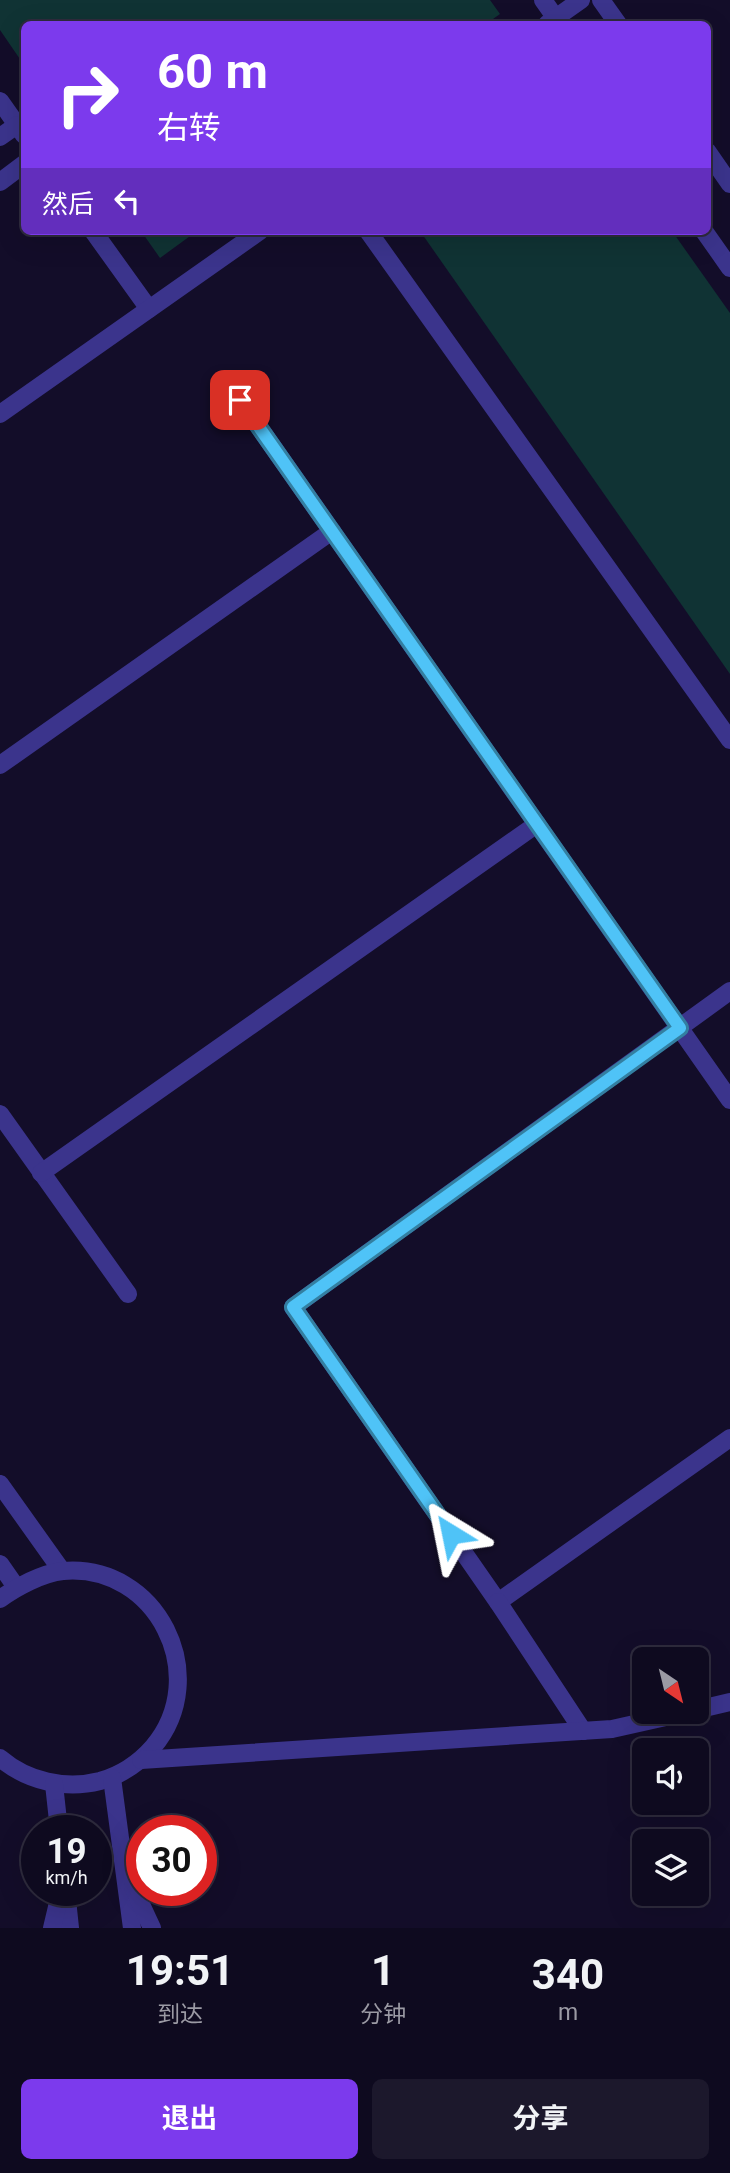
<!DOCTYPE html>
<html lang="zh">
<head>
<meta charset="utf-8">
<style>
	:root { --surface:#0e0a1f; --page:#1c182c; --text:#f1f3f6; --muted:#9b9aa4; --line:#2e2b3d; --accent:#7c3aed }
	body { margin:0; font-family:Roboto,"Noto Sans SC",sans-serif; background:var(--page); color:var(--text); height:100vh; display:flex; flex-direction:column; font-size:26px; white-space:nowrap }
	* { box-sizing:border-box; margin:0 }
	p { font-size:23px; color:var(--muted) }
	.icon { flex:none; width:38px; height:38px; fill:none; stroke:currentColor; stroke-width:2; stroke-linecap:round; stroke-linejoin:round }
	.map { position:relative; height:1928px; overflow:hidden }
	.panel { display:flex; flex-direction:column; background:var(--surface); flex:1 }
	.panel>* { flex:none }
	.top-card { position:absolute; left:21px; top:21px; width:690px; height:214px; border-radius:10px; box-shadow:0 7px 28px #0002,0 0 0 2px var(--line); background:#7c3aed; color:#fff; overflow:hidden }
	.needle { width:46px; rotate:145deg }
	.buttons { position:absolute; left:632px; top:1647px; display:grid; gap:14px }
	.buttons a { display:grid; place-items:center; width:77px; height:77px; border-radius:10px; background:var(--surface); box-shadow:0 7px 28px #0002,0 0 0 2px var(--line); font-size:35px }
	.speed { position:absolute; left:21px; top:1815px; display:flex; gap:14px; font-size:35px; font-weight:700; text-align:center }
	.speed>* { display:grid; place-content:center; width:91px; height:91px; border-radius:50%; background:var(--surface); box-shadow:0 7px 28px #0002,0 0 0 2px var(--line); line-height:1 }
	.speed small { font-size:18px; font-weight:400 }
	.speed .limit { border:10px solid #d22; background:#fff; color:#111 }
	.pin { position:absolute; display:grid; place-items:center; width:60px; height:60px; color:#fff; margin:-30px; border-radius:14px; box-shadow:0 4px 10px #0006 }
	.me { position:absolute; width:77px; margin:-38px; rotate:325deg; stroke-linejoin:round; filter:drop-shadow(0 0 5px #0008) }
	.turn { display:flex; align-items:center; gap:24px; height:147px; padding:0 21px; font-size:32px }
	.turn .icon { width:91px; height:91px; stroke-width:2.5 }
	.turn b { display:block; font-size:49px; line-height:60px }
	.then { display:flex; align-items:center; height:66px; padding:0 21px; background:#0003; gap:14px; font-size:26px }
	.eta { display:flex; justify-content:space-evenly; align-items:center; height:119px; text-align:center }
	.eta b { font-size:42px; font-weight:700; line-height:49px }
	.cta { display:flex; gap:14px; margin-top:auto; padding:14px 21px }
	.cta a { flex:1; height:80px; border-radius:10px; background:var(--accent); color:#fff; font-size:28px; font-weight:700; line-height:80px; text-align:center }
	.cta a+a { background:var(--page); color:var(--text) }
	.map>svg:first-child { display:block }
	.green { fill:#103334 }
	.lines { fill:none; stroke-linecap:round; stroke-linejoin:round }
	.street { stroke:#3b348c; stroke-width:18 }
	.route-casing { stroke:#337fa1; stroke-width:18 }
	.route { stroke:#4fc3f7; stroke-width:12 }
</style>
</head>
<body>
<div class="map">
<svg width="730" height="1928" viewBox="0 0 730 1928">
	<rect width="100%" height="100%" fill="#130d29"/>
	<g class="green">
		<path d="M 0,0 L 490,0 L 500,14 L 486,24 L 24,24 L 24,65 L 0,30 Z"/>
		<path d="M 141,231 L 197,231 L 160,258 Z"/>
		<path d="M 420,231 L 672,231 L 730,313 L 730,674 Z"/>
	</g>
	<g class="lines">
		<g class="street">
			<path d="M 543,0 L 560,24"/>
			<path d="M 601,0 L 618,24"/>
			<path d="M 547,24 L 581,0"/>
			<path d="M 0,101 L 24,135"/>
			<path d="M 0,137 L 17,125"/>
			<path d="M 707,151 L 730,184"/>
			<path d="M 0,182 L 24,164"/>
			<path d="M 93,231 L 149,309"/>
			<path d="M 368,231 L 730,740"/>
			<path d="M 704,231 L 730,268"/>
			<path d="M 240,400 L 730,1100"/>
			<path d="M 0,414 L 260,231"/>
			<path d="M 0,765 L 332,531"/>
			<path d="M 730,991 L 293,1307 L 498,1602 L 730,1438"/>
			<path d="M 0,1114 L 128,1294"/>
			<path d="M 41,1173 L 537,824"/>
			<path d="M 0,1484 L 62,1571"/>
			<path d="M 0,1564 L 16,1587"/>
			<path d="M 0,1599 C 16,1587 43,1573 63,1571 C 157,1563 213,1676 153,1747 C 139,1763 121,1775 100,1781 C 65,1790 27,1781 0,1758"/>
			<path d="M 498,1602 L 583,1731"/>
			<path d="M 696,1710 L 730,1702"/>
			<path d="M 141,1760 L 612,1729 L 688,1712"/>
			<path d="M 112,1778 L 132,1928"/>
			<path d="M 54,1784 L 59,1830"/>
			<path d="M 133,1887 L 152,1928"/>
			<path d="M 66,1890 L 70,1928"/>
			<path d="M 52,1928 L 61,1890"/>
		</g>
	</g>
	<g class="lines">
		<defs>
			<path id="route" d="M 240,400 L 680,1028 L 293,1307 L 451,1534"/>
		</defs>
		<use href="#route" class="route-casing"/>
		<use href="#route" class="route"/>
	</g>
</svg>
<div class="buttons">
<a><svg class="needle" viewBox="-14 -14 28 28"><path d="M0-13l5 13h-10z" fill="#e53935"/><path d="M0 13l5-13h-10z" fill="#9b9aa4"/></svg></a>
<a><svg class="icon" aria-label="sound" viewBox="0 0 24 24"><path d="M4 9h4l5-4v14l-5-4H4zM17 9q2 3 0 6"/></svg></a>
<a><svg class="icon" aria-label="layers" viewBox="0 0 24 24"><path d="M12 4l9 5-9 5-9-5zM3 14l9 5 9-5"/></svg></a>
</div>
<div class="speed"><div>19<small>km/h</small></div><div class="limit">30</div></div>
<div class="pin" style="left:240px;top:400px;background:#d93025"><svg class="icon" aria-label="arrive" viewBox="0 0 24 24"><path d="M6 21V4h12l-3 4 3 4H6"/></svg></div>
<svg class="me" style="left:451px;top:1534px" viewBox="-20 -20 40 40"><path d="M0-17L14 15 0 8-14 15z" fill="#4fc3f7" stroke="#fff" stroke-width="4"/></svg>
<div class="top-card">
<div class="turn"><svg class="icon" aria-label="right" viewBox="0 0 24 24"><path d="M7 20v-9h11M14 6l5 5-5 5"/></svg><div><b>60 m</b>右转</div></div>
<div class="then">然后<svg class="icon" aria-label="left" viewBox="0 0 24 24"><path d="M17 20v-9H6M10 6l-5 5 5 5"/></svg></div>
</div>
</div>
<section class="panel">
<div class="eta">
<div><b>19:51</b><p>到达</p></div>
<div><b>1</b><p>分钟</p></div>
<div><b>340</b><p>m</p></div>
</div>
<div class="cta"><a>退出</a><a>分享</a></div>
</section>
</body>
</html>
